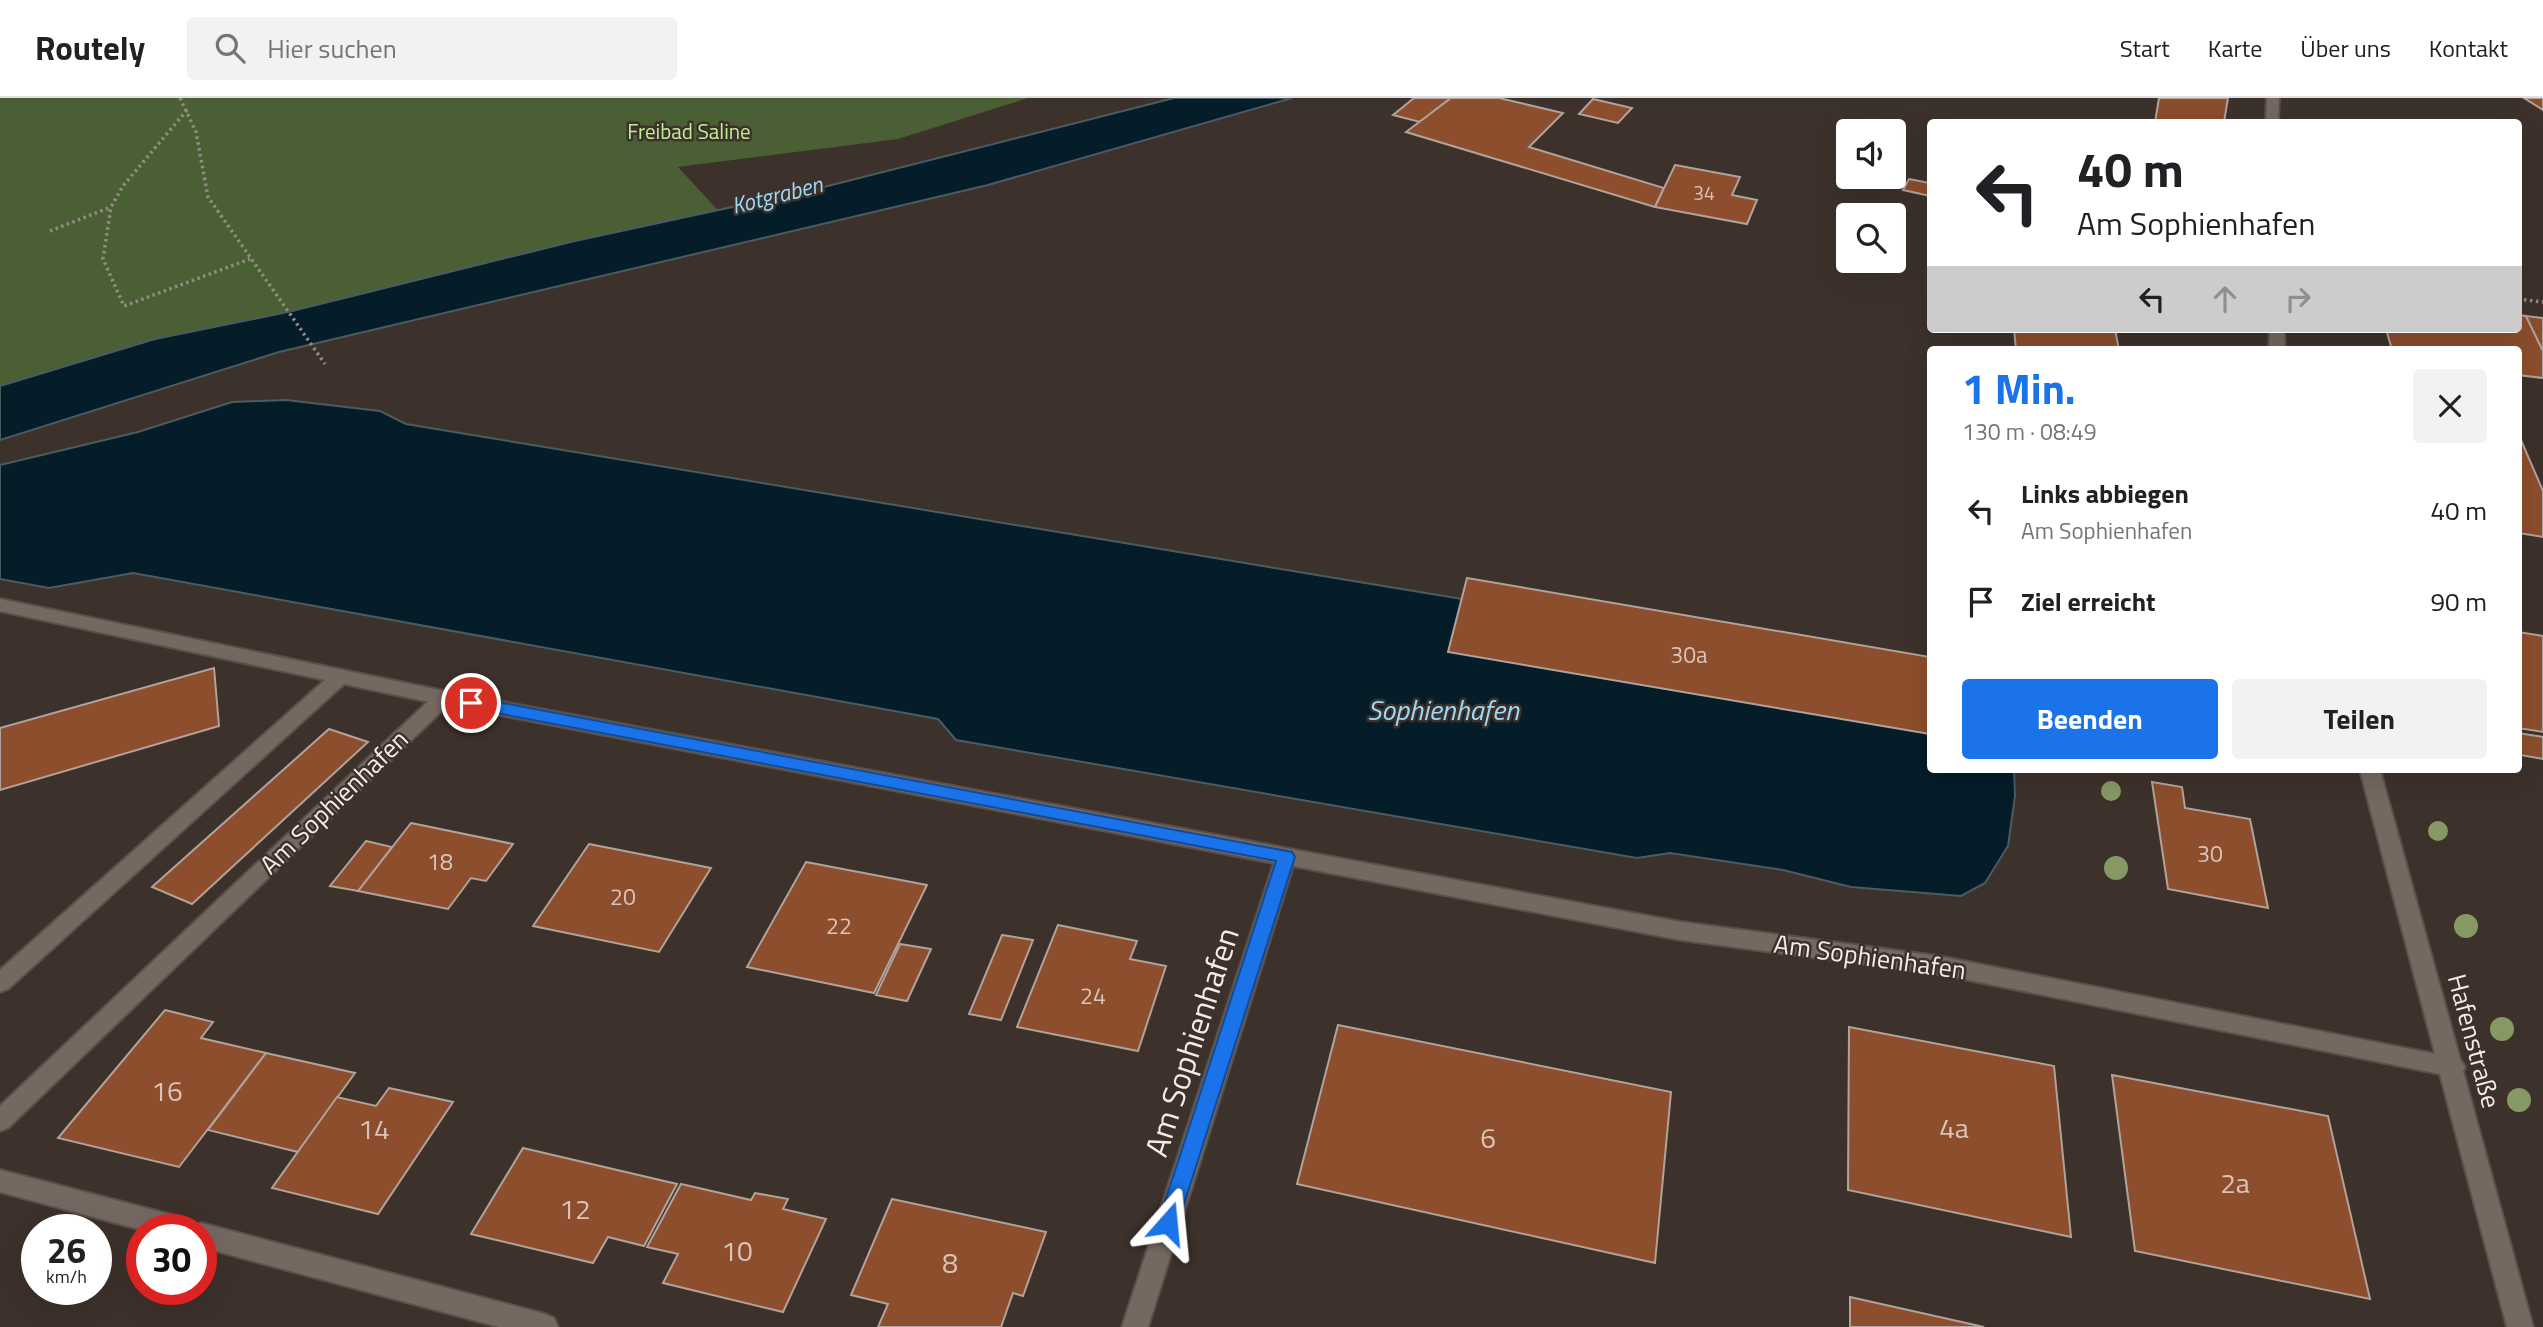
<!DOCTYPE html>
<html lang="de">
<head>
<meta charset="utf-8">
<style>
	:root { --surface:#fff; --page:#f2f2f2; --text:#202124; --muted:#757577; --line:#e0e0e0; --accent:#1a73e8 }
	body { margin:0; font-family:"Titillium Web",sans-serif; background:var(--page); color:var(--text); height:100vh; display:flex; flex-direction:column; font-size:26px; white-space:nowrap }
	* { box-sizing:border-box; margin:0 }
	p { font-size:23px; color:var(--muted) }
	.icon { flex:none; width:38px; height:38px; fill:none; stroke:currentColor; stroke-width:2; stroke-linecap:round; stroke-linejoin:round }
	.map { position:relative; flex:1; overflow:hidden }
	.details { position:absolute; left:1927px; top:248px; width:595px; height:427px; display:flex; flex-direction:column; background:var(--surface); border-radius:7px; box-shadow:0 7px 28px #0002 }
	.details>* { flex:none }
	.banner { position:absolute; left:1927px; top:21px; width:595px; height:214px; border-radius:7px; box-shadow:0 7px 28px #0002; background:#fff; color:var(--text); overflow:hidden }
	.buttons { position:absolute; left:1836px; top:21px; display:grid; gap:14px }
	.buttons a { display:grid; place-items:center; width:70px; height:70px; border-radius:7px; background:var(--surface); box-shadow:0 7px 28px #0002; font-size:35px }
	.speed { position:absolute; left:21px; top:1116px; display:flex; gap:14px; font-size:35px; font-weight:700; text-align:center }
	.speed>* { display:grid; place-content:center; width:91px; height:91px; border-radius:50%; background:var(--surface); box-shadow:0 7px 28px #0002; line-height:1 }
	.speed small { font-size:18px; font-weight:400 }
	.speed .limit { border:10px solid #d22; background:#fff; color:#111 }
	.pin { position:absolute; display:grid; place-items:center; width:60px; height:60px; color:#fff; margin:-30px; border:4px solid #fff; border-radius:50%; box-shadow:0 2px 7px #0007 }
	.me { position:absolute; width:77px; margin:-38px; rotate:18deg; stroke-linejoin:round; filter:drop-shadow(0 0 5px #0008) }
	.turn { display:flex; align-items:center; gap:24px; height:147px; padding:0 35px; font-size:32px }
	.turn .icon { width:91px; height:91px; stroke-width:2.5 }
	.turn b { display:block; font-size:49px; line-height:60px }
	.lanes { display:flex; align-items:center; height:66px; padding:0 35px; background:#0003; justify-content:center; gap:35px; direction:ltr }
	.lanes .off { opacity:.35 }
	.round { display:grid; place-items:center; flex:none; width:74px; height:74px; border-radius:7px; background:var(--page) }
	.headline { display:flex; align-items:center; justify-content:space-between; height:119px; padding:0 35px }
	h1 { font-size:42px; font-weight:700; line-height:52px; color:var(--accent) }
	.action { display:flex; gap:14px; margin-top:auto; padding:14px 35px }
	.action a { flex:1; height:80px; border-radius:7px; background:var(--accent); color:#fff; font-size:28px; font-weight:700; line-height:80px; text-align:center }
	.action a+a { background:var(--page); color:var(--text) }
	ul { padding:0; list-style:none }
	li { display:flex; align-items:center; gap:21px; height:91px; padding:0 35px }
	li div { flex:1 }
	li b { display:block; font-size:26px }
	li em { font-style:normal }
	header { display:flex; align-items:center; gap:42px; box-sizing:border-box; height:98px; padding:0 35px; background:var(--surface); border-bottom:2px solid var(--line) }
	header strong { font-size:33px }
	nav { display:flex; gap:38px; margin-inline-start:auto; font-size:24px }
	.search { width:490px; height:63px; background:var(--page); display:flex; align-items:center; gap:18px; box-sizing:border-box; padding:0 24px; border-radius:7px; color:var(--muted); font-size:26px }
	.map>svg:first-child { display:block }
	.green { fill:#4a5f33 }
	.water { fill:#041d29; stroke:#4c5b62; stroke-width:2 }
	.building { fill:#8c4e2c; stroke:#b1a29b; stroke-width:2 }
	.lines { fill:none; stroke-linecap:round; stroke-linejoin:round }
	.service-casing { stroke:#59504a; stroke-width:4 }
	.minor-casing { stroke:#59504a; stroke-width:4 }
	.path { stroke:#958b86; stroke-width:3.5; stroke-dasharray:2.5 3.5; stroke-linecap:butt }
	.service { fill:#756861; fill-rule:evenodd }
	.minor { fill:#756861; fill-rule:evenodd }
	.tree { fill:#869964 }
	.route { fill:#1a73e8; stroke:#114b97; stroke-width:2 }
	.labels { text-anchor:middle; stroke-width:5; stroke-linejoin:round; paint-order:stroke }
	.far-number-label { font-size:19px; fill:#dac4b9 }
	.far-park-label { font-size:21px; fill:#c1ee93; stroke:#3d312b }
	.far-water-label { font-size:23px; font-style:italic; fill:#9cd9f8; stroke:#3d312b }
	.number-label { font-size:23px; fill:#dac4b9 }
	.street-label { font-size:26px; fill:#f4ece8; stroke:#3d312b }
	.water-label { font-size:28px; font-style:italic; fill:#9cd9f8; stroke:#3d312b }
	.near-number-label { font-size:28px; fill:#dac4b9 }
	.near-street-label { font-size:32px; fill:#f4ece8; stroke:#3d312b }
</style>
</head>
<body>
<header>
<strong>Routely</strong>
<div class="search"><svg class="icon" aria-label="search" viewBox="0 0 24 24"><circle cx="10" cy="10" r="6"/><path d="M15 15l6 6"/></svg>Hier suchen</div>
<nav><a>Start</a><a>Karte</a><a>Über uns</a><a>Kontakt</a></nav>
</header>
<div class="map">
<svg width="2543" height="1229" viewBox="0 0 2543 1229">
	<rect width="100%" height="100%" fill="#3d312b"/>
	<path class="green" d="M 0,0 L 1028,0 L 898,41 L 678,69 L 737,133 L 155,241 L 0,288 Z"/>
	<g class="water">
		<path d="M 1174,0 L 1292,0 L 988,87 L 279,254 L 0,342 L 0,288 L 155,241 L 288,214 L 575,143 L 820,90 Z"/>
		<path d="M 286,302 L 380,313 L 406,326 L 1462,501 L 1930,586 L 1930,672 L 2014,672 L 2015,698 L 2008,748 L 1985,785 L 1961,798 L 1851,789 L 1783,772 L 1670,755 L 1637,760 L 956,642 L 938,621 L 133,475 L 49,490 L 0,481 L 0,367 L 138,334 L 232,304 Z"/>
	</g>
	<g class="building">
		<path d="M 1414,0 L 1451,0 L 1420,24 L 1393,17 Z"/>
		<path d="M 1451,0 L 1499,0 L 1563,15 L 1529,49 L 1664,90 L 1655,109 L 1406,34 Z"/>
		<path d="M 2159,0 L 2228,0 L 2224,24 L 2155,24 Z"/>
		<path d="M 2524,0 L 2543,0 L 2543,12 Z"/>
		<path d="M 1593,1 L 1632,10 L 1618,25 L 1579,16 Z"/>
		<path d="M 1675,67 L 1740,79 L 1732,97 L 1757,102 L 1747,126 L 1655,109 Z"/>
		<path d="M 1909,81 L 1930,85 L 1930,98 L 1903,92 Z"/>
		<path d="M 2518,217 L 2526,218 L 2543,253 L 2543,280 L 2518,277 L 2518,252 L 2392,252 L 2386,231 L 2518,231 Z"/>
		<path d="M 2526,218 L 2543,220 L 2543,253 Z"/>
		<path d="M 2014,231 L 2115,231 L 2119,252 L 2016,252 Z"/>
		<path d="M 2518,335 L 2543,393 L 2543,439 L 2518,435 Z"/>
		<path d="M 1467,480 L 1930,559 L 1930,636 L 1448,554 Z"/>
		<path d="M 2518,534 L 2543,538 L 2543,634 L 2518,630 Z"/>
		<path d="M 214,570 L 219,628 L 0,692 L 0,630 Z"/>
		<path d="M 329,631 L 368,644 L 192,806 L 152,789 Z"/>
		<path d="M 2518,635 L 2543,639 L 2543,661 L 2520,657 Z"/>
		<path d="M 2152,684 L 2182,689 L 2185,710 L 2250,721 L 2268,810 L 2168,791 Z"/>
		<path d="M 411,725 L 513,746 L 486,783 L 471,780 L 448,811 L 358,793 Z"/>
		<path d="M 366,743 L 392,749 L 358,793 L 330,788 Z"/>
		<path d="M 589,746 L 711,770 L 659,854 L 533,828 Z"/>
		<path d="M 806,764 L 927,787 L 874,895 L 747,869 Z"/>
		<path d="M 1058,827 L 1137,843 L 1130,861 L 1166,868 L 1138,953 L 1017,929 Z"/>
		<path d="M 1002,837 L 1033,842 L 1001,922 L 969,916 Z"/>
		<path d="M 900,846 L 931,851 L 907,903 L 876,897 Z"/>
		<path d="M 165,912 L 213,924 L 201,940 L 266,955 L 179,1069 L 58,1040 Z"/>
		<path d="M 1338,927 L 1671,994 L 1655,1165 L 1297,1086 Z"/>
		<path d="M 1849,929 L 2054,968 L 2071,1139 L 1848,1092 Z"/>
		<path d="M 266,955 L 355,975 L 298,1054 L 208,1032 Z"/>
		<path d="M 2112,977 L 2328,1018 L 2370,1201 L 2135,1153 Z"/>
		<path d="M 389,990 L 453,1004 L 378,1116 L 272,1090 L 337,999 L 376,1008 Z"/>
		<path d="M 523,1050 L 677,1086 L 644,1148 L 608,1139 L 593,1165 L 471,1136 Z"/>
		<path d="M 681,1086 L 751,1102 L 755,1095 L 788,1101 L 783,1111 L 826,1121 L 783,1214 L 663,1185 L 678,1156 L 647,1149 Z"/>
		<path d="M 892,1101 L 1046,1134 L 1023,1198 L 1013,1195 L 1001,1229 L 878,1229 L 888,1206 L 851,1197 Z"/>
		<path d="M 1850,1199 L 1984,1229 L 1850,1229 Z"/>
	</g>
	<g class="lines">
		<defs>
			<path id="service" d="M 0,501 L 444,593 L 454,600 L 444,607 L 344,586 L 8,891 L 0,894 L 0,872 L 325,582 L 0,513 Z"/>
			<g id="minor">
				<path d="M 2267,0 L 2279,0 L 2278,24 L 2266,24 Z"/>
				<path d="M 2270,231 L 2284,231 L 2285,252 L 2269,252 Z"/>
				<path d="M 444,593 L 1681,824 L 1938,858 L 2435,956 L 2360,672 L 2380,672 L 2460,961 L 2465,969 L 2463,973 L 2533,1229 L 2507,1229 L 2440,976 L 1938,876 L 1681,842 L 1293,768 L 1148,1229 L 1122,1229 L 1274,765 L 448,607 L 8,1030 L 0,1033 L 0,1008 L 437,595 Z"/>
				<path d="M 0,1072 L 184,1120 L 195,1128 L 201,1125 L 545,1216 L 554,1220 L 558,1229 L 499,1229 L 201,1149 L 201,1132 L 142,1132 L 0,1094 Z"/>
			</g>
		</defs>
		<use href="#service" class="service-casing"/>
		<use href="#minor" class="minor-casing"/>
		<g class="path">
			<path d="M 180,0 L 196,34 L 208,99 L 325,266"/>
			<path d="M 187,12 L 123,88 L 111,109 L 103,161 L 124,208 L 250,161"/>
			<path d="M 50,133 L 111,109"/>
			<path d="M 2518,201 L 2543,204"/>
		</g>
		<use href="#service" class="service"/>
		<use href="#minor" class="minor"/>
	</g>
	<g class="tree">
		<circle cx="2111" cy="693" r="10"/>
		<circle cx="2438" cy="733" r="10"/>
		<circle cx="2116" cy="770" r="12"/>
		<circle cx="2466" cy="828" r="12"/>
		<circle cx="2502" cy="931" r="12"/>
		<circle cx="2519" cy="1002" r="12"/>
	</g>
	<path class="route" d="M 471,599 L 1292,754 L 1295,759 L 1176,1131 L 1168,1134 L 1161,1131 L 1158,1125 L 1276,763 L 465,609 L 463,605 Z"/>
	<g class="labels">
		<g class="far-number-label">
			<text x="1704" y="102">34</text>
		</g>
		<g class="far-park-label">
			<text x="689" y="41">Freibad Saline</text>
		</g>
		<g class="far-water-label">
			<text transform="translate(777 97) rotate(-14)" y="8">Kotgraben</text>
		</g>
		<g class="number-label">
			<text x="1689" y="565">30a</text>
			<text x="2210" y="764">30</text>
			<text x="440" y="772">18</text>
			<text x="623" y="807">20</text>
			<text x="839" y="836">22</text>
			<text x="1093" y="906">24</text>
		</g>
		<g class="street-label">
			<text transform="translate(334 704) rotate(-44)" y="9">Am Sophienhafen</text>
			<text transform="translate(1870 859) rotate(8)" y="9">Am Sophienhafen</text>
			<text transform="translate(2474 943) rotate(75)" y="9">Hafenstraße</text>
		</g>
		<g class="water-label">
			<text x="1443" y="622">Sophienhafen</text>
		</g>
		<g class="near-number-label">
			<text x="167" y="1003">16</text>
			<text x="1954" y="1040">4a</text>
			<text x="374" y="1041">14</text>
			<text x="1488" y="1050">6</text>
			<text x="2235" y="1095">2a</text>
			<text x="575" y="1121">12</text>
			<text x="737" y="1163">10</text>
			<text x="950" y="1175">8</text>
		</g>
		<g class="near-street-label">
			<text transform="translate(1192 944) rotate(-72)" y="11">Am Sophienhafen</text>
		</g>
	</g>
</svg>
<div class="buttons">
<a><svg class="icon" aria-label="sound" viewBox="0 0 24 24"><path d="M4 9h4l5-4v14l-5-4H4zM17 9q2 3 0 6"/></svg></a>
<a><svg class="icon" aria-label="search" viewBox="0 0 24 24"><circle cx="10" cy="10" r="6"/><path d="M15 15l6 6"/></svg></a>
</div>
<div class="speed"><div>26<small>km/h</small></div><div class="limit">30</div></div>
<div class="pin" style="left:471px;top:605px;background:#d93025"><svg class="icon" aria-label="arrive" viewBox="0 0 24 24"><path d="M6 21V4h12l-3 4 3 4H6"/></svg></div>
<svg class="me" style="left:1168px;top:1125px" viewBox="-20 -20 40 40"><path d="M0-17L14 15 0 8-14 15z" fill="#1a73e8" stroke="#fff" stroke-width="4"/></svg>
<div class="banner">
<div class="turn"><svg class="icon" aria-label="left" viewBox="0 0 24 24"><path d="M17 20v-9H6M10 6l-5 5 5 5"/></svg><div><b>40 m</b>Am Sophienhafen</div></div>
<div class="lanes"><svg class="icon" aria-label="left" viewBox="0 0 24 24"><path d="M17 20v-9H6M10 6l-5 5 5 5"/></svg><svg class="icon off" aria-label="ahead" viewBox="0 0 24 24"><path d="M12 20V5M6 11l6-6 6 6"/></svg><svg class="icon off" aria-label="right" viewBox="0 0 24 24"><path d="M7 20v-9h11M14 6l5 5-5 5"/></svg></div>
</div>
<section class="details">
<div class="headline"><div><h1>1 Min.</h1><p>130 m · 08:49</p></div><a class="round"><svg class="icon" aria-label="close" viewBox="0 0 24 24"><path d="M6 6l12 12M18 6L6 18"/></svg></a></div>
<ul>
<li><svg class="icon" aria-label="left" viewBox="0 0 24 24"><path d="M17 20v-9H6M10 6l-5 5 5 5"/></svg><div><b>Links abbiegen</b><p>Am Sophienhafen</p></div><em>40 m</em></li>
<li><svg class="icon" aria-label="arrive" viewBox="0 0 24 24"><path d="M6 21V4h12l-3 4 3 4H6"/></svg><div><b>Ziel erreicht</b></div><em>90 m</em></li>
</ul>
<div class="action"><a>Beenden</a><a>Teilen</a></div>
</section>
</div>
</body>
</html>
